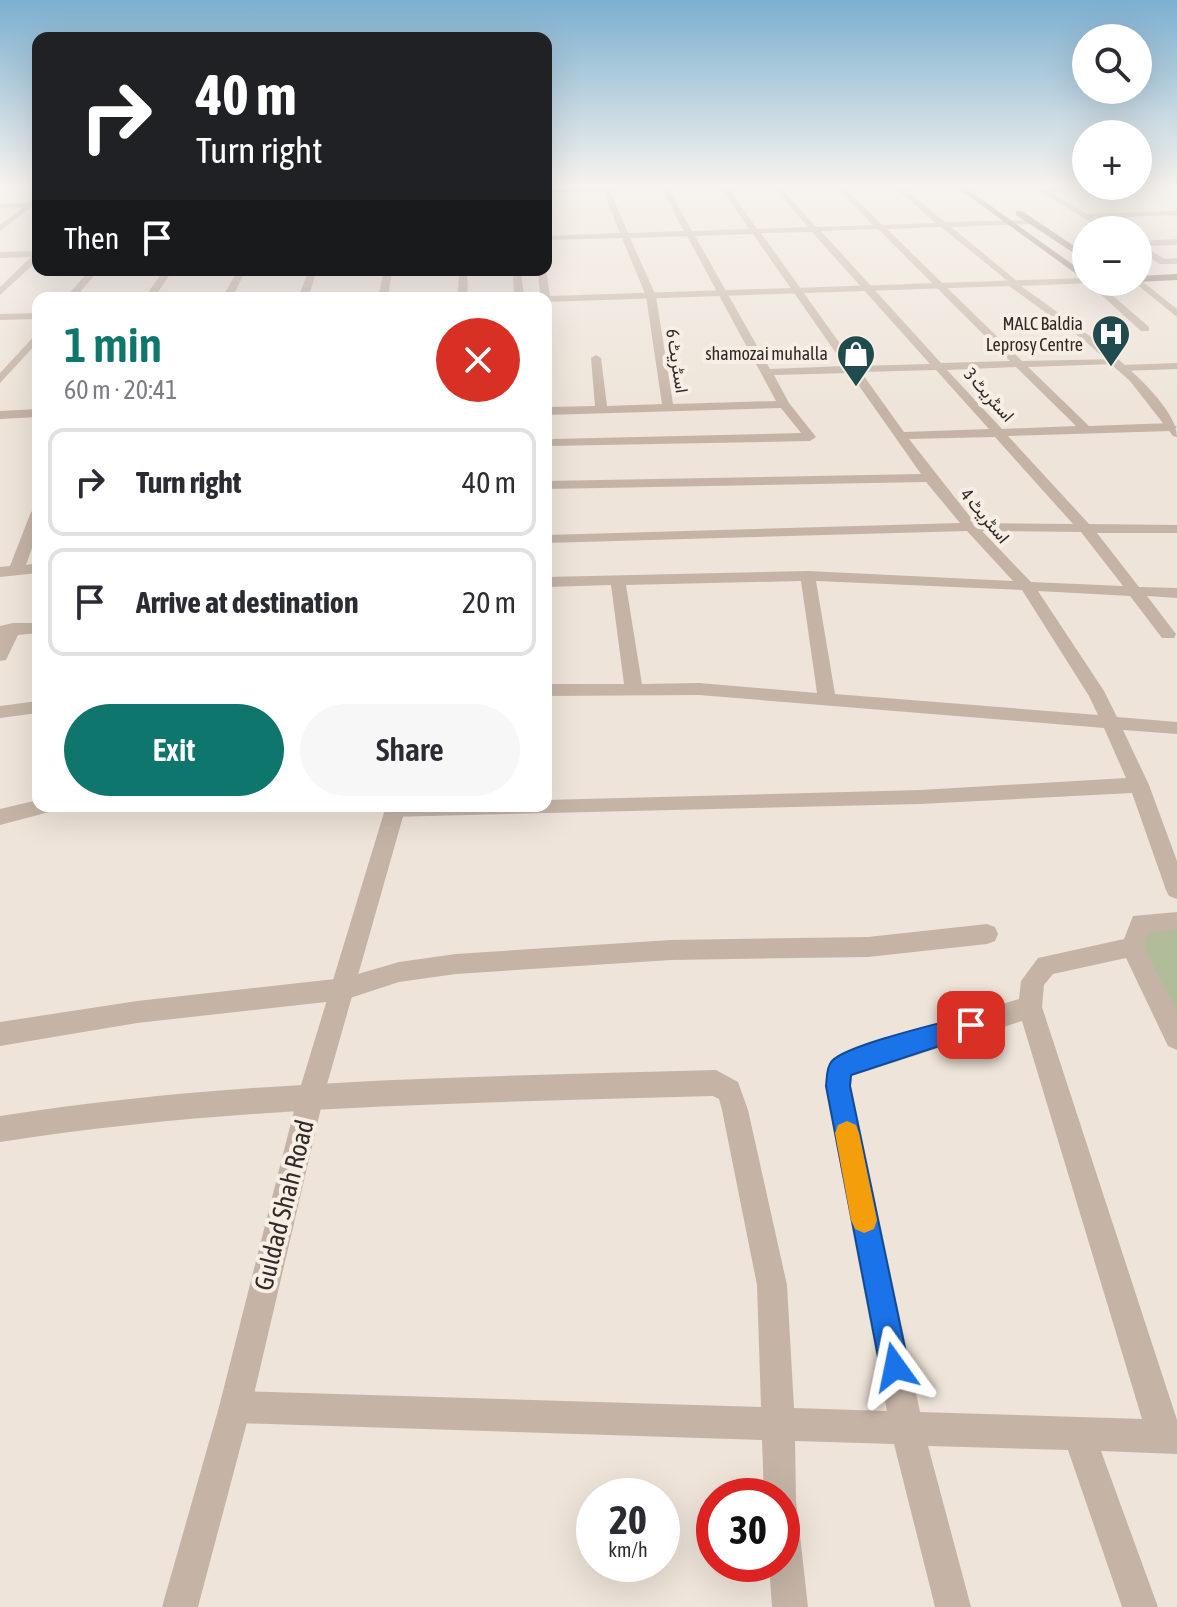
<!DOCTYPE html>
<html lang="en">
<head>
<meta charset="utf-8">
<style>
	:root { --surface:#fff; --page:#f7f7f7; --text:#2b2b33; --muted:#7c7c81; --line:#e1e1e2; --accent:#0f766e }
	body { margin:0; font-family:"Asap Condensed",Vazirmatn,sans-serif; background:var(--page); color:var(--text); height:100vh; display:flex; flex-direction:column; font-size:30px; white-space:nowrap }
	* { box-sizing:border-box; margin:0 }
	p { font-size:26px; color:var(--muted) }
	.icon { flex:none; width:44px; height:44px; fill:none; stroke:currentColor; stroke-width:2; stroke-linecap:round; stroke-linejoin:round }
	.map { position:relative; flex:1; overflow:hidden }
	.details { position:absolute; left:32px; top:292px; width:520px; height:520px; display:flex; flex-direction:column; background:var(--surface); border-radius:16px; box-shadow:0 8px 32px #0002 }
	.details>* { flex:none }
	.top-card { position:absolute; left:32px; top:32px; width:520px; height:244px; border-radius:16px; box-shadow:0 8px 32px #0002; background:#202124; color:#fff; overflow:hidden }
	.buttons { position:absolute; left:1072px; top:24px; display:grid; gap:16px }
	.buttons a { display:grid; place-items:center; width:80px; height:80px; border-radius:50%; background:var(--surface); box-shadow:0 8px 32px #0002; font-size:40px }
	.speed { position:absolute; left:576px; top:1478px; display:flex; gap:16px; font-size:40px; font-weight:700; text-align:center }
	.speed>* { display:grid; place-content:center; width:104px; height:104px; border-radius:50%; background:var(--surface); box-shadow:0 8px 32px #0002; line-height:1 }
	.speed small { font-size:20px; font-weight:400 }
	.speed .limit { border:12px solid #d22; background:#fff; color:#111 }
	.pin { position:absolute; display:grid; place-items:center; width:68px; height:68px; color:#fff; margin:-34px; border-radius:16px; box-shadow:0 4px 12px #0006 }
	.me { position:absolute; width:88px; margin:-44px; rotate:348deg; stroke-linejoin:round; filter:drop-shadow(0 0 6px #0008) }
	.turn { display:flex; align-items:center; gap:28px; height:168px; padding:0 32px; font-size:36px }
	.turn .icon { width:104px; height:104px; stroke-width:2.5 }
	.turn b { display:block; font-size:56px; line-height:68px }
	.then { display:flex; align-items:center; height:76px; padding:0 32px; background:#0003; gap:16px; font-size:30px }
	.round { display:grid; place-items:center; flex:none; width:84px; height:84px; border-radius:42px; background:var(--page) }
	.summary { display:flex; align-items:center; justify-content:space-between; height:136px; padding:0 32px }
	h1 { font-size:48px; font-weight:600; line-height:60px; color:var(--accent) }
	.button { display:flex; gap:16px; margin-top:auto; padding:16px 32px }
	.button a { flex:1; height:92px; border-radius:48px; background:var(--accent); color:#fff; font-size:32px; font-weight:600; line-height:92px; text-align:center }
	.button a+a { background:var(--page); color:var(--text) }
	ul { padding:0; list-style:none }
	li { display:flex; align-items:center; gap:24px; height:108px; margin:0 16px 12px; padding:0 16px; border:4px solid var(--line); border-radius:16px }
	li div { flex:1 }
	li b { display:block; font-size:30px }
	li em { font-style:normal }
	.map>svg:first-child { display:block }
	.green { fill:#b1bc9b }
	.lines { fill:none; stroke-linecap:round; stroke-linejoin:round }
	.minor { fill:#c5b4a6; fill-rule:evenodd }
	.tertiary { fill:#c5b4a6; fill-rule:evenodd }
	.secondary { fill:#988478; fill-rule:evenodd }
	.route { fill:#1a73e8; stroke:#114b97; stroke-width:2 }
	.slow { fill:#f59e0b }
	.labels { text-anchor:middle; stroke-width:8; stroke-linejoin:round; paint-order:stroke }
	.far-poi-label { font-size:18px; fill:#322a26; stroke:#f7eee5; text-anchor:end }
	.far-street-label { font-size:18px; fill:#322a26; stroke:#f7eee5 }
	.near-street-label { font-size:26px; fill:#322a26; stroke:#f7eee5 }
</style>
</head>
<body>
<div class="map">
<svg width="1177" height="1607" viewBox="0 0 1177 1607">
	<rect width="100%" height="100%" fill="#eee4d9"/>
	<path class="green" d="M 1177,921 L 1177,1038 L 1132,947 L 1141,923 Z"/>
	<g class="lines">
		<g class="minor">
			<path d="M 601,186 L 608,186 L 628,233 L 684,231 L 660,186 L 667,186 L 692,231 L 749,229 L 720,186 L 727,186 L 757,229 L 808,227 L 772,186 L 779,186 L 816,227 L 873,225 L 835,186 L 843,186 L 882,225 L 936,223 L 893,186 L 901,186 L 945,222 L 1034,220 L 1031,224 L 951,227 L 1017,281 L 1014,286 L 941,227 L 887,229 L 1022,361 L 1118,359 L 1119,361 L 1114,364 L 1028,367 L 1089,426 L 1171,423 L 1177,427 L 1171,431 L 1008,436 L 1089,524 L 1177,525 L 1177,533 L 1097,533 L 1139,587 L 1177,588 L 1177,598 L 1147,596 L 1176,634 L 1174,638 L 1162,638 L 1130,596 L 1038,591 L 1104,691 L 1117,717 L 1177,722 L 1177,734 L 1123,730 L 1149,785 L 1177,861 L 1177,899 L 1169,896 L 1166,890 L 1132,793 L 920,804 L 388,817 L 385,812 L 390,806 L 546,806 L 546,800 L 920,790 L 1126,778 L 1104,728 L 699,695 L 546,696 L 546,684 L 624,684 L 611,585 L 546,587 L 546,577 L 808,571 L 1013,581 L 967,531 L 546,543 L 546,535 L 960,523 L 926,482 L 546,489 L 546,481 L 921,474 L 850,373 L 774,375 L 789,403 L 816,437 L 810,441 L 549,446 L 547,443 L 553,439 L 801,433 L 781,408 L 546,415 L 546,407 L 595,406 L 591,358 L 596,355 L 601,358 L 607,406 L 662,404 L 646,296 L 622,238 L 546,240 L 546,236 L 620,233 ZM 878,229 L 1010,361 L 941,363 L 821,231 ZM 812,232 L 930,364 L 856,366 L 761,233 ZM 753,234 L 845,366 L 770,369 L 695,236 ZM 687,236 L 776,401 L 673,404 L 656,296 L 630,238 ZM 1016,367 L 1076,426 L 1002,429 L 947,370 ZM 936,370 L 989,429 L 904,432 L 861,372 ZM 995,437 L 1073,524 L 975,523 L 909,439 ZM 982,531 L 1081,532 L 1123,586 L 1031,582 ZM 801,581 L 817,693 L 699,683 L 642,684 L 626,585 ZM 816,581 L 1022,590 L 1089,696 L 1098,715 L 835,694 Z"/>
			<path d="M 1086,186 L 1171,186 L 1050,192 L 1087,214 L 1177,211 L 1177,215 L 1095,218 L 1113,230 L 1103,230 L 1038,190 Z"/>
			<path d="M 38,196 L 38,202 L 0,231 L 0,225 Z"/>
			<path d="M 1177,239 L 1177,245 L 1143,246 L 1165,259 L 1177,258 L 1177,264 L 1160,264 L 1138,251 L 1138,241 Z"/>
			<path d="M 38,251 L 38,260 L 0,295 L 0,287 L 31,257 L 0,258 L 0,252 Z"/>
			<path d="M 90,270 L 99,270 L 75,298 L 65,298 Z"/>
			<path d="M 164,270 L 173,270 L 154,298 L 144,298 Z"/>
			<path d="M 238,270 L 246,270 L 232,298 L 222,298 Z"/>
			<path d="M 309,270 L 317,270 L 308,298 L 298,298 Z"/>
			<path d="M 384,270 L 392,270 L 388,298 L 378,298 Z"/>
			<path d="M 459,270 L 467,270 L 468,298 L 458,298 Z"/>
			<path d="M 1138,278 L 1177,309 L 1177,317 L 1135,283 Z"/>
			<path d="M 1087,282 L 1097,282 L 1149,327 L 1149,331 L 1141,331 Z"/>
			<path d="M 38,332 L 38,342 L 0,383 L 0,373 Z"/>
			<path d="M 1177,363 L 1177,369 L 1122,371 L 1117,368 L 1122,365 Z"/>
			<path d="M 38,409 L 38,417 L 0,419 L 0,411 Z"/>
			<path d="M 38,508 L 38,531 L 26,565 L 38,563 L 38,573 L 0,577 L 0,567 L 10,566 L 31,512 Z"/>
			<path d="M 13,623 L 38,623 L 38,633 L 18,635 L 6,660 L 0,661 L 0,626 Z"/>
			<path d="M 38,701 L 38,713 L 0,718 L 0,706 Z"/>
			<path d="M 38,800 L 38,806 L 56,806 L 53,811 L 0,825 L 0,809 Z"/>
			<path d="M 1177,912 L 1177,930 L 1149,932 L 1144,947 L 1177,1012 L 1177,1050 L 1168,1046 L 1126,958 L 1053,974 L 1044,985 L 1042,1007 L 1177,1420 L 1177,1454 L 1101,1451 L 1158,1607 L 1122,1607 L 1068,1450 L 928,1446 L 971,1607 L 935,1607 L 894,1444 L 795,1441 L 796,1500 L 808,1607 L 772,1607 L 769,1564 L 782,1564 L 782,1496 L 764,1496 L 762,1440 L 235,1423 L 224,1418 L 219,1407 L 224,1396 L 235,1391 L 761,1407 L 757,1285 L 722,1110 L 719,1099 L 713,1096 C 475,1103 236,1105 0,1142 L 0,1116 C 237,1079 477,1077 716,1070 L 738,1082 L 748,1110 L 787,1285 L 794,1408 L 887,1411 L 825,1086 L 831,1060 L 853,1049 L 1019,999 L 1021,981 L 1038,958 L 1124,939 L 1133,916 ZM 1022,1021 L 1142,1419 L 920,1412 L 851,1086 L 852,1076 Z"/>
			<path d="M 987,924 L 995,927 L 998,934 L 995,941 L 987,944 L 868,957 L 671,960 L 456,974 L 399,982 L 344,1000 L 137,1023 L 0,1046 L 0,1022 L 137,1001 L 344,978 L 399,962 L 456,954 L 671,940 L 868,937 Z"/>
		</g>
		<g class="tertiary">
			<path d="M 625,186 L 714,186 L 546,193 L 546,189 Z"/>
			<path d="M 38,203 L 38,207 L 0,208 L 0,204 Z"/>
			<path d="M 513,270 L 521,270 L 524,298 L 514,298 Z"/>
			<path d="M 538,270 L 546,270 L 550,296 L 1086,278 L 1089,283 L 1021,286 C 1057,312 1177,392 1177,437 L 1173,436 L 1130,381 L 1085,341 L 1009,286 L 546,302 L 546,298 L 540,298 Z"/>
			<path d="M 38,313 L 38,319 L 0,320 L 0,314 Z"/>
			<path d="M 386,806 L 406,806 L 324,1095 L 251,1407 L 198,1607 L 162,1607 L 219,1407 L 298,1095 Z"/>
		</g>
		<g class="secondary">
			<path d="M 955,186 L 963,186 L 1086,274 L 1086,281 Z"/>
			<path d="M 1016,211 L 1022,211 L 1086,254 L 1086,261 L 1016,215 Z"/>
			<path d="M 1177,274 L 1177,280 L 1138,282 L 1138,276 Z"/>
		</g>
	</g>
	<linearGradient id="sky" x2="0" y2="1"><stop stop-color="#7cafcf"/><stop offset="0.45" stop-color="#f7f3ee"/><stop offset="1" stop-color="#f7f3ee" stop-opacity="0"/></linearGradient>
	<rect width="1177" height="411" fill="url(#sky)"/>
	<path class="route" d="M 971,1015 L 979,1018 L 982,1025 L 979,1033 L 851,1075 L 850,1086 L 909,1367 L 905,1377 L 895,1382 L 884,1377 L 880,1367 L 826,1086 C 827,1079 826,1067 832,1061 C 846,1045 945,1022 971,1015 Z"/>
	<path class="slow" d="M 847,1121 L 856,1125 L 859,1133 L 877,1220 L 874,1229 L 864,1233 L 855,1229 L 851,1220 L 835,1133 L 838,1125 Z"/>
	<defs>
		<symbol id="hospital-pin" viewBox="-11 -11 22 30"><path d="M0 17L-7.5 6A9.5 9.5 0 1 1 7.5 6Z" fill="#204c4f" stroke="#f7eee5"/><path d="M-5-5h3v3.5h4V-5h3V5h-3V1.5h-4V5h-3Z" fill="#fff"/></symbol>
		<symbol id="shop-pin" viewBox="-11 -11 22 30"><path d="M0 17L-7.5 6A9.5 9.5 0 1 1 7.5 6Z" fill="#204c4f" stroke="#f7eee5"/><path d="M-5-2.5h2.3a2.7 3.5 0 0 1 5.4 0H5L5.5 6h-11ZM-1.5-2.5h3a1.5 2.3 0 0 0-3 0Z" fill="#fff"/></symbol>
	</defs>
	<g fill-rule="evenodd">
		<use href="#hospital-pin" x="1089" y="312" width="44" height="60"/>
		<use href="#shop-pin" x="834" y="332" width="44" height="60"/>
	</g>
	<g class="labels">
		<g class="far-poi-label">
			<text x="1083" y="330">MALC Baldia<tspan x="1083" dy="21">Leprosy Centre</tspan></text>
			<text x="828" y="360">shamozai muhalla</text>
		</g>
		<g class="far-street-label">
			<text transform="translate(677 361) rotate(81)" y="6">اسٹریٹ 6</text>
			<text transform="translate(989 395) rotate(48)" y="6">اسٹریٹ 3</text>
			<text transform="translate(985 516) rotate(50)" y="6">اسٹریٹ 4</text>
		</g>
		<g class="near-street-label">
			<text transform="translate(284 1205) rotate(-76)" y="9">Guldad Shah Road</text>
		</g>
	</g>
</svg>
<div class="buttons">
<a><svg class="icon" aria-label="search" viewBox="0 0 24 24"><circle cx="10" cy="10" r="6"/><path d="M15 15l6 6"/></svg></a>
<a>+</a>
<a>−</a>
</div>
<div class="speed"><div>20<small>km/h</small></div><div class="limit">30</div></div>
<div class="pin" style="left:971px;top:1025px;background:#d93025"><svg class="icon" aria-label="arrive" viewBox="0 0 24 24"><path d="M6 21V4h12l-3 4 3 4H6"/></svg></div>
<svg class="me" style="left:895px;top:1367px" viewBox="-20 -20 40 40"><path d="M0-17L14 15 0 8-14 15z" fill="#1a73e8" stroke="#fff" stroke-width="4"/></svg>
<div class="top-card">
<div class="turn"><svg class="icon" aria-label="right" viewBox="0 0 24 24"><path d="M7 20v-9h11M14 6l5 5-5 5"/></svg><div><b>40 m</b>Turn right</div></div>
<div class="then">Then<svg class="icon" aria-label="arrive" viewBox="0 0 24 24"><path d="M6 21V4h12l-3 4 3 4H6"/></svg></div>
</div>
<section class="details">
<div class="summary"><div><h1>1 min</h1><p>60 m · 20:41</p></div><a class="round" style="background:#d93025;color:#fff"><svg class="icon" aria-label="close" viewBox="0 0 24 24"><path d="M6 6l12 12M18 6L6 18"/></svg></a></div>
<ul>
<li><svg class="icon" aria-label="right" viewBox="0 0 24 24"><path d="M7 20v-9h11M14 6l5 5-5 5"/></svg><div><b>Turn right</b></div><em>40 m</em></li>
<li><svg class="icon" aria-label="arrive" viewBox="0 0 24 24"><path d="M6 21V4h12l-3 4 3 4H6"/></svg><div><b>Arrive at destination</b></div><em>20 m</em></li>
</ul>
<div class="button"><a>Exit</a><a>Share</a></div>
</section>
</div>
</body>
</html>
